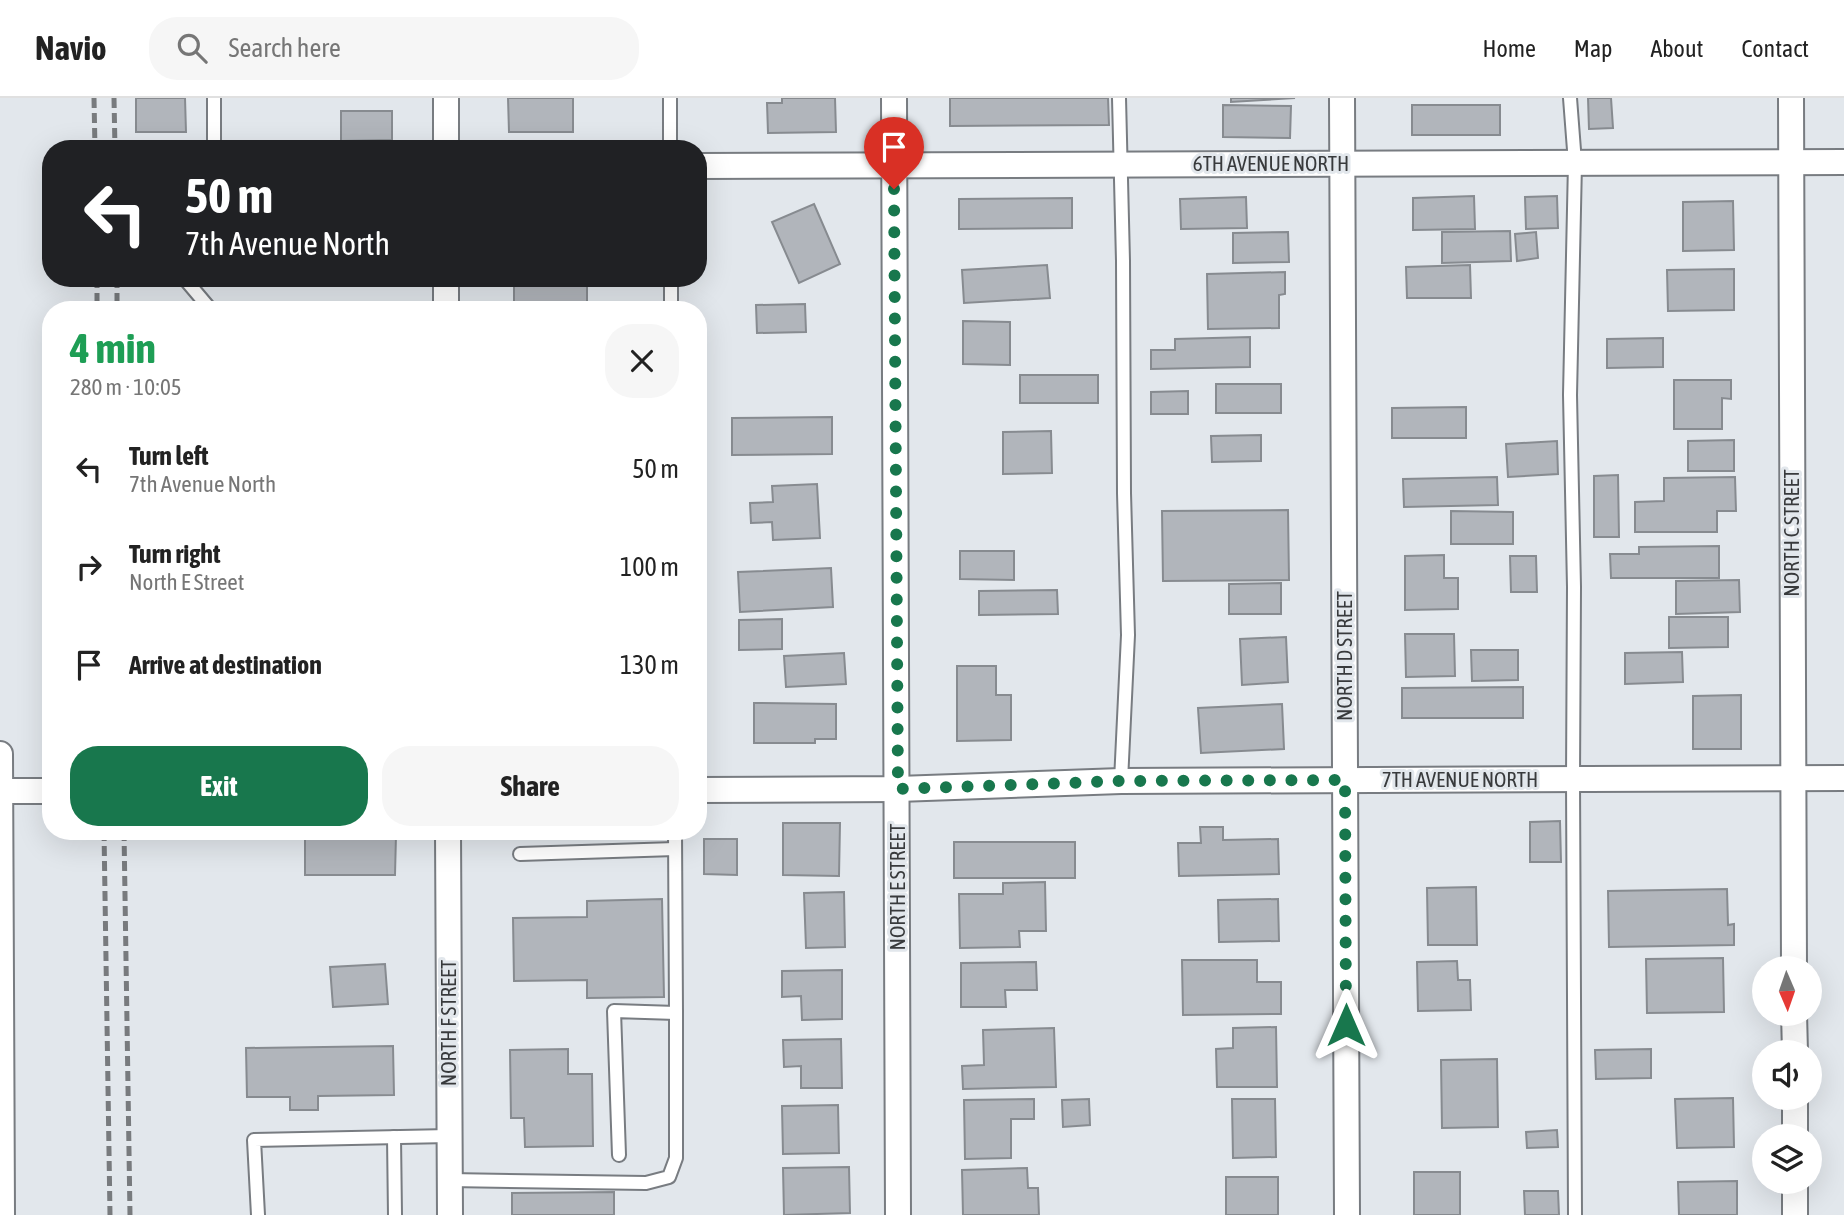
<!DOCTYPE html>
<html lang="en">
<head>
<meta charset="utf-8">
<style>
	:root { --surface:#fff; --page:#f6f6f6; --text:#222; --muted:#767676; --line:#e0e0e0; --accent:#18774d }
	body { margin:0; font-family:"Asap Condensed",sans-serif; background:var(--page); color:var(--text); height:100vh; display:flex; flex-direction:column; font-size:26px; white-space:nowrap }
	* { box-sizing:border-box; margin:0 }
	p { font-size:23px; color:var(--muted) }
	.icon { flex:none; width:38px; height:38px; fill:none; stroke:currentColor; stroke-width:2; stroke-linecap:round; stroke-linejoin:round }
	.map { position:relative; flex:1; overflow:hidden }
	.drawer { position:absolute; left:42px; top:203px; width:665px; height:539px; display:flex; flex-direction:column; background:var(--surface); border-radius:28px; box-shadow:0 7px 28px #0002 }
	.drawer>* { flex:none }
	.banner { position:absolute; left:42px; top:42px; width:665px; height:147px; border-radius:28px; box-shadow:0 7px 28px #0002; background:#202124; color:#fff; overflow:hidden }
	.needle { width:46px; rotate:178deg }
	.fabs { position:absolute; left:1752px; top:858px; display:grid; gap:14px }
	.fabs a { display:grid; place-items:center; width:70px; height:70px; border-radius:50%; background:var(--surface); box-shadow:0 7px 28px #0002; font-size:35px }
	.pin { position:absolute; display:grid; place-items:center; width:60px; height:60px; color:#fff; margin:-72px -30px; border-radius:50% 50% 50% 0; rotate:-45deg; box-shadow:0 0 7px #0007 }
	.pin .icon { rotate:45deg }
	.me { position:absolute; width:77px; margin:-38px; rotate:0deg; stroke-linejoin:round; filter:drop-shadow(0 0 5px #0008) }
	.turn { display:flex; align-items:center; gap:24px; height:147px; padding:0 28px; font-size:32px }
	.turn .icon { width:91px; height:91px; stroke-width:2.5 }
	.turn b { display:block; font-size:49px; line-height:60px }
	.round { display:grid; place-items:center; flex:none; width:74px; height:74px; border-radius:28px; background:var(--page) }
	.headline { display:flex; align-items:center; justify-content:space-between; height:119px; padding:0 28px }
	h1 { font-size:42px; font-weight:700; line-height:52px; color:#1e9e55 }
	.button { display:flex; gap:14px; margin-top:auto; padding:14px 28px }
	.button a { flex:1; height:80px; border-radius:28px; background:var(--accent); color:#fff; font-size:28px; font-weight:700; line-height:80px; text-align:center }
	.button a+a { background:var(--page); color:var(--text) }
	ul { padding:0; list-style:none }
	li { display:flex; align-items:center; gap:21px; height:98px; padding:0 28px }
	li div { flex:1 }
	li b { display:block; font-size:26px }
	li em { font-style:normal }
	header { display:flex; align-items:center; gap:42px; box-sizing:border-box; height:98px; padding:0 35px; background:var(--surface); border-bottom:2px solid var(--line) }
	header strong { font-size:33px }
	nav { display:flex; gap:38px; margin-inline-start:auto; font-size:24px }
	.search { width:490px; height:63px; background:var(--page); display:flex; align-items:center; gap:18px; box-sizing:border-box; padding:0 24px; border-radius:28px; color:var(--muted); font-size:26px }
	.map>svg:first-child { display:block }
	.building { fill:#b1b5bb; stroke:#878b90; stroke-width:2 }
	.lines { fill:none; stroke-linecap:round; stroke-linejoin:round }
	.service-casing { stroke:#787c81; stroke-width:16 }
	.minor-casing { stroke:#787c81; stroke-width:28 }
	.service { stroke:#fff; stroke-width:12 }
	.minor { stroke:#fff; stroke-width:24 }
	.rail { stroke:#787b7e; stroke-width:5; stroke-dasharray:10 5; stroke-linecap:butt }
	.route { stroke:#18774d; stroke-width:12; stroke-dasharray:0 21.6 }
	.labels { text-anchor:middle; stroke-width:6; stroke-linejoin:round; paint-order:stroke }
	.street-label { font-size:21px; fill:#383a3c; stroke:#e2e7ec }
</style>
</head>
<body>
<header>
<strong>Navio</strong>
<div class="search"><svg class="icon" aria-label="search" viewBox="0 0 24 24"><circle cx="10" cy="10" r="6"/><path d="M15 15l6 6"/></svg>Search here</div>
<nav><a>Home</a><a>Map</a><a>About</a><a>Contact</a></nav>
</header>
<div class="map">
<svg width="1844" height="1117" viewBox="0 0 1844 1117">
	<rect width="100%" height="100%" fill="#e2e7ec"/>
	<g class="building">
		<path d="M 136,0 L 185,0 L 186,34 L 136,34 Z"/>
		<path d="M 508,0 L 573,0 L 573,34 L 509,34 Z"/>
		<path d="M 782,0 L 835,0 L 836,34 L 768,35 L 767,5 L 782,5 Z"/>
		<path d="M 950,0 L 1108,0 L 1109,27 L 950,28 Z"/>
		<path d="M 1231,0 L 1295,0 L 1231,4 Z"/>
		<path d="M 1588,0 L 1611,0 L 1613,30 L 1589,31 Z"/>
		<path d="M 1223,7 L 1291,8 L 1290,40 L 1223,39 Z"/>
		<rect x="1412" y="7" width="88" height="30"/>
		<path d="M 341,13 L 392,13 L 392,42 L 341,43 Z"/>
		<path d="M 1474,98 L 1475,131 L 1413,132 L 1413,100 Z"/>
		<path d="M 1557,98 L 1558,130 L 1526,131 L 1525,99 Z"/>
		<path d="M 1246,99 L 1247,130 L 1181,131 L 1180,101 Z"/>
		<path d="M 1072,100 L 1072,130 L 959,131 L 959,101 Z"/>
		<path d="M 1733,103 L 1734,152 L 1683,153 L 1683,104 Z"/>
		<path d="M 814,106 L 840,166 L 799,185 L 772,124 Z"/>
		<path d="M 1510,133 L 1511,163 L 1442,165 L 1442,134 Z"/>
		<path d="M 1288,134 L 1289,164 L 1233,165 L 1233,135 Z"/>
		<path d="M 1536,134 L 1538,160 L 1517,163 L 1515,136 Z"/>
		<path d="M 1047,167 L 1050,200 L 964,205 L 962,172 Z"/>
		<path d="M 1470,167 L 1471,200 L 1407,200 L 1406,169 Z"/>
		<path d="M 1734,171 L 1734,212 L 1668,213 L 1667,172 Z"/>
		<path d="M 1285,174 L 1285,196 L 1279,197 L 1279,230 L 1208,231 L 1207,176 Z"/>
		<rect x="514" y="182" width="73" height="30"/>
		<path d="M 805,206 L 806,234 L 757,235 L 756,207 Z"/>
		<path d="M 204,207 L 204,212 L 139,212 L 139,208 Z"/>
		<path d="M 963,223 L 1010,224 L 1010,267 L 963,266 Z"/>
		<path d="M 1250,239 L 1250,269 L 1151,271 L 1151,252 L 1175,252 L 1175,241 Z"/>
		<path d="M 1663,240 L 1663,269 L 1607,270 L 1607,241 Z"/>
		<rect x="1020" y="277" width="78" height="28"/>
		<path d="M 1674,282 L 1731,282 L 1731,301 L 1722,300 L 1722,331 L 1674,331 Z"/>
		<rect x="1216" y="286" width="65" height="29"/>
		<path d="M 1188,293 L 1188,316 L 1151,316 L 1151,294 Z"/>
		<path d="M 1466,309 L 1466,340 L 1392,340 L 1392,310 Z"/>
		<path d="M 832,319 L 832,356 L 732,357 L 732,320 Z"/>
		<path d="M 1051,333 L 1052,375 L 1003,376 L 1003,334 Z"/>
		<path d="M 1261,337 L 1261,363 L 1212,364 L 1211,338 Z"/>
		<path d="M 1734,342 L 1734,373 L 1688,373 L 1688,343 Z"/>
		<path d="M 1557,343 L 1558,376 L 1508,379 L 1506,346 Z"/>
		<path d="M 1618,377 L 1619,439 L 1594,439 L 1594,378 Z"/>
		<path d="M 1497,379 L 1498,407 L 1404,409 L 1403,381 Z"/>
		<path d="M 1735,379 L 1736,413 L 1717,413 L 1717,434 L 1635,434 L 1635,404 L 1664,403 L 1664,380 Z"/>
		<path d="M 817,386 L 820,440 L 773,442 L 772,424 L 751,425 L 750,405 L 773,404 L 772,388 Z"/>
		<path d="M 1288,412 L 1289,482 L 1163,483 L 1162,413 Z"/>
		<path d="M 1451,413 L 1513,414 L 1513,446 L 1451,446 Z"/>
		<path d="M 1719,448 L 1719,480 L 1611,480 L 1610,456 L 1639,456 L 1639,449 Z"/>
		<path d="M 960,453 L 1014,453 L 1014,482 L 960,481 Z"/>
		<path d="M 1444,457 L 1444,480 L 1458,480 L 1458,511 L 1405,512 L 1405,458 Z"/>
		<path d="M 1510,458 L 1536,458 L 1537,494 L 1511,494 Z"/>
		<path d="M 831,470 L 833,509 L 740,514 L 738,474 Z"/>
		<path d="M 1739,482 L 1740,514 L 1676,516 L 1676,483 Z"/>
		<path d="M 1281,485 L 1281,516 L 1229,516 L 1229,486 Z"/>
		<path d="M 1057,492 L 1058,516 L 979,517 L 979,493 Z"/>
		<path d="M 1669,519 L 1728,519 L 1728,549 L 1669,550 Z"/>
		<path d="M 782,521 L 782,551 L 739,552 L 739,522 Z"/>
		<path d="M 1405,536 L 1454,536 L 1455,578 L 1406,579 Z"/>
		<path d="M 1286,539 L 1288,584 L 1242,587 L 1240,541 Z"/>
		<path d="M 1471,552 L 1518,552 L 1518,582 L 1472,583 Z"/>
		<path d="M 1682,554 L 1683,584 L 1625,586 L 1625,555 Z"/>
		<path d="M 844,555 L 846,586 L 786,589 L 784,558 Z"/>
		<path d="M 957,568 L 996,568 L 996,597 L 1011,597 L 1011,642 L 957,643 Z"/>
		<path d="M 1523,589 L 1523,620 L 1402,620 L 1402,590 Z"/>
		<path d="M 1741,597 L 1741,651 L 1693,651 L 1693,598 Z"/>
		<path d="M 754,605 L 836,606 L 836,641 L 815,641 L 815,645 L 754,645 Z"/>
		<path d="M 1282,606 L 1284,651 L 1201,655 L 1198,610 Z"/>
		<path d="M 1560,723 L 1561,764 L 1530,764 L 1530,724 Z"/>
		<path d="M 783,725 L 840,725 L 839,778 L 783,777 Z"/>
		<path d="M 1200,729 L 1223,729 L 1223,742 L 1278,741 L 1279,776 L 1179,778 L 1178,745 L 1201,745 Z"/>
		<path d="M 305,737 L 396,737 L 395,777 L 305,777 Z"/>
		<path d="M 704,741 L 737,741 L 737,777 L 704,776 Z"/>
		<rect x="954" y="744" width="121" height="36"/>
		<path d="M 1045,784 L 1046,833 L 1019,833 L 1020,849 L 960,850 L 959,796 L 1003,796 L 1003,785 Z"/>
		<path d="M 1476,789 L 1477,847 L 1428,847 L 1427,790 Z"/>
		<path d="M 1727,791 L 1728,827 L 1734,826 L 1734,847 L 1609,849 L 1608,793 Z"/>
		<path d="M 844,794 L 845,849 L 806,850 L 804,795 Z"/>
		<path d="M 662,801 L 664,899 L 587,900 L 587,882 L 514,883 L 513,820 L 587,819 L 587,803 Z"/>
		<path d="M 1278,801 L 1279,843 L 1219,844 L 1218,802 Z"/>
		<path d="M 1723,860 L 1724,914 L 1647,915 L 1646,861 Z"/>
		<path d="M 1182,862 L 1257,862 L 1257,884 L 1281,884 L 1281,916 L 1183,917 Z"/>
		<path d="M 1457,863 L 1458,882 L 1470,882 L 1471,912 L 1418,913 L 1417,864 Z"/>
		<path d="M 1036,864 L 1037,892 L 1005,892 L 1006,909 L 961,909 L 961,865 Z"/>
		<path d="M 385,866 L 388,906 L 333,909 L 330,869 Z"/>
		<path d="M 842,872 L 842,921 L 802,922 L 801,898 L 782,899 L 782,873 Z"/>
		<path d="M 1276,929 L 1277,989 L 1217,989 L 1216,951 L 1233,950 L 1233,930 Z"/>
		<path d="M 1054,930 L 1056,989 L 963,991 L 962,968 L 984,967 L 983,932 Z"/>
		<path d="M 841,941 L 842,990 L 801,990 L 801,968 L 784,969 L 783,942 Z"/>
		<path d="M 393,948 L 394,997 L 318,998 L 318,1012 L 290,1012 L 290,999 L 247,999 L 246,950 Z"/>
		<path d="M 568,951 L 568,976 L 592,976 L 593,1048 L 525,1049 L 524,1020 L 511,1020 L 510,952 Z"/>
		<path d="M 1651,951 L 1651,980 L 1596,981 L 1595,952 Z"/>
		<path d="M 1497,961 L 1498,1029 L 1442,1030 L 1441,962 Z"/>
		<path d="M 1733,1000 L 1734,1049 L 1677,1050 L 1675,1001 Z"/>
		<path d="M 1034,1001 L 1034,1021 L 1011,1021 L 1011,1060 L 965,1061 L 964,1002 Z"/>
		<path d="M 1089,1001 L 1090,1027 L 1063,1029 L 1062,1002 Z"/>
		<path d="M 1232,1001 L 1275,1001 L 1276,1059 L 1233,1060 Z"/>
		<path d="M 838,1007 L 839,1055 L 783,1056 L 782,1008 Z"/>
		<path d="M 1557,1032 L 1558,1049 L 1527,1050 L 1526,1034 Z"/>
		<path d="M 849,1069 L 850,1115 L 784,1117 L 783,1070 Z"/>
		<path d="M 1027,1070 L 1028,1090 L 1038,1090 L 1039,1117 L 963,1117 L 962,1072 Z"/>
		<rect x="1414" y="1074" width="46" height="43"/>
		<rect x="1226" y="1079" width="52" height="38"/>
		<path d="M 1737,1083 L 1737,1117 L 1679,1117 L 1678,1084 Z"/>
		<path d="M 1524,1093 L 1558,1093 L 1559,1117 L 1525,1117 Z"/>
		<path d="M 614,1094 L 614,1117 L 512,1117 L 512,1095 Z"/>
	</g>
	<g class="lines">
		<defs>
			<g id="service">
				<path d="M 670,0 L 670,51"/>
				<path d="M 1119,0 L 1123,163 L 1124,395 L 1128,537 L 1121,683"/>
				<path d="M 1570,0 L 1575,65 L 1570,297 L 1574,489 L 1573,682 L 1575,1117"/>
				<path d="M 214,51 L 214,0"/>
				<path d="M 184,180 L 211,212"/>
				<path d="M 671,180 L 671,212"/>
				<path d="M 520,756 L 675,751"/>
				<path d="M 394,1039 L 395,1117"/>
				<path d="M 619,1057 L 614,913 L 676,915 L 675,733"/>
				<path d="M 449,1082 L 646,1085 L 669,1079 L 676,1060 L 676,915"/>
				<path d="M 258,1117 L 254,1042 L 449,1038"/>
			</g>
			<g id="minor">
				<path d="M 446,0 L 446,51"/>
				<path d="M 894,0 L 898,1117"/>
				<path d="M 1342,0 L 1347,1117"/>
				<path d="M 1791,0 L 1794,870"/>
				<path d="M 698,68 L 1844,64"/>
				<path d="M 446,180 L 446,212"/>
				<path d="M 0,656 L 2,1117"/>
				<path d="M 698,692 L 898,691 L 1121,683 L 1844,680"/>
				<path d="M 0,693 L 51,693"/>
				<path d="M 448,733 L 450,1117"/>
				<path d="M 1794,915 L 1795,954"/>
				<path d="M 1795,999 L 1795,1038"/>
				<path d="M 1795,1083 L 1795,1117"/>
			</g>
		</defs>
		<use href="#service" class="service-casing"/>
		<use href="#minor" class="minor-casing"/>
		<use href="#service" class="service"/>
		<use href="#minor" class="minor"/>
		<g class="rail">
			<path d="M 94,0 L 95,51"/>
			<path d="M 114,0 L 115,51"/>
			<path d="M 97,180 L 97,212"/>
			<path d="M 117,180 L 117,212"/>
			<path d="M 104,733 L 110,1117"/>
			<path d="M 124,733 L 130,1117"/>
		</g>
	</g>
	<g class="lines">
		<path class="route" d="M 894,91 L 898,691 L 1121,683 L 1345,682 L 1346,927"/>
	</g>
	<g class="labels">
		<g class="street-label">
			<text x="1271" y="73">6TH AVENUE NORTH</text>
			<text transform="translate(1792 435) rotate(-90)" y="7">NORTH C STREET</text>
			<text transform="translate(1345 558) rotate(-90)" y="7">NORTH D STREET</text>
			<text x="1460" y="689">7TH AVENUE NORTH</text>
			<text transform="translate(898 789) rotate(-90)" y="7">NORTH E STREET</text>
			<text transform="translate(449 925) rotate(-90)" y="7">NORTH F STREET</text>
		</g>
	</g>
</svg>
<div class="fabs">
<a><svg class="needle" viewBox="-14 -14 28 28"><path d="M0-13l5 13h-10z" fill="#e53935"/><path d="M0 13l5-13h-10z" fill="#767676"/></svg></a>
<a><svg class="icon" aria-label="sound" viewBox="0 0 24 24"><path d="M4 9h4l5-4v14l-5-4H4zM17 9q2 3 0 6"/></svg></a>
<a><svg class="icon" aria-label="layers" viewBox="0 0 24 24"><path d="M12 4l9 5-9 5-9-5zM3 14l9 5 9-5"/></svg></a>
</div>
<div class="pin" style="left:894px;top:91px;background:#d93025"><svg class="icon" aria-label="arrive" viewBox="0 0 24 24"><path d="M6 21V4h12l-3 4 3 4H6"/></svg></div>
<svg class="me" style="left:1346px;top:927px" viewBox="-20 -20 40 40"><path d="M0-17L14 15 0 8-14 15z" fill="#18774d" stroke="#fff" stroke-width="4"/></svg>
<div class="banner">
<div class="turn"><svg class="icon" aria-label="left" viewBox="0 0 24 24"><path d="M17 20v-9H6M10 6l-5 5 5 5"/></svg><div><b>50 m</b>7th Avenue North</div></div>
</div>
<section class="drawer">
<div class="headline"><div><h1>4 min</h1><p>280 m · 10:05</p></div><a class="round"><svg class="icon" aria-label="close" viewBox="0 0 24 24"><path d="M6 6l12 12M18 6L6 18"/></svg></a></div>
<ul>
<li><svg class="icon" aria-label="left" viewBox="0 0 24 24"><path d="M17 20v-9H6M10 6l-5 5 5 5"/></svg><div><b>Turn left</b><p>7th Avenue North</p></div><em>50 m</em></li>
<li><svg class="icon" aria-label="right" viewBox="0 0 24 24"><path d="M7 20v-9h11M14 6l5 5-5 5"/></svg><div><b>Turn right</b><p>North E Street</p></div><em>100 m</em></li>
<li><svg class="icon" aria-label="arrive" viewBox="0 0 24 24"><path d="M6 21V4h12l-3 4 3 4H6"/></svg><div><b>Arrive at destination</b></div><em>130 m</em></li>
</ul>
<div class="button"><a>Exit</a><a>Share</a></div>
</section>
</div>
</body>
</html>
